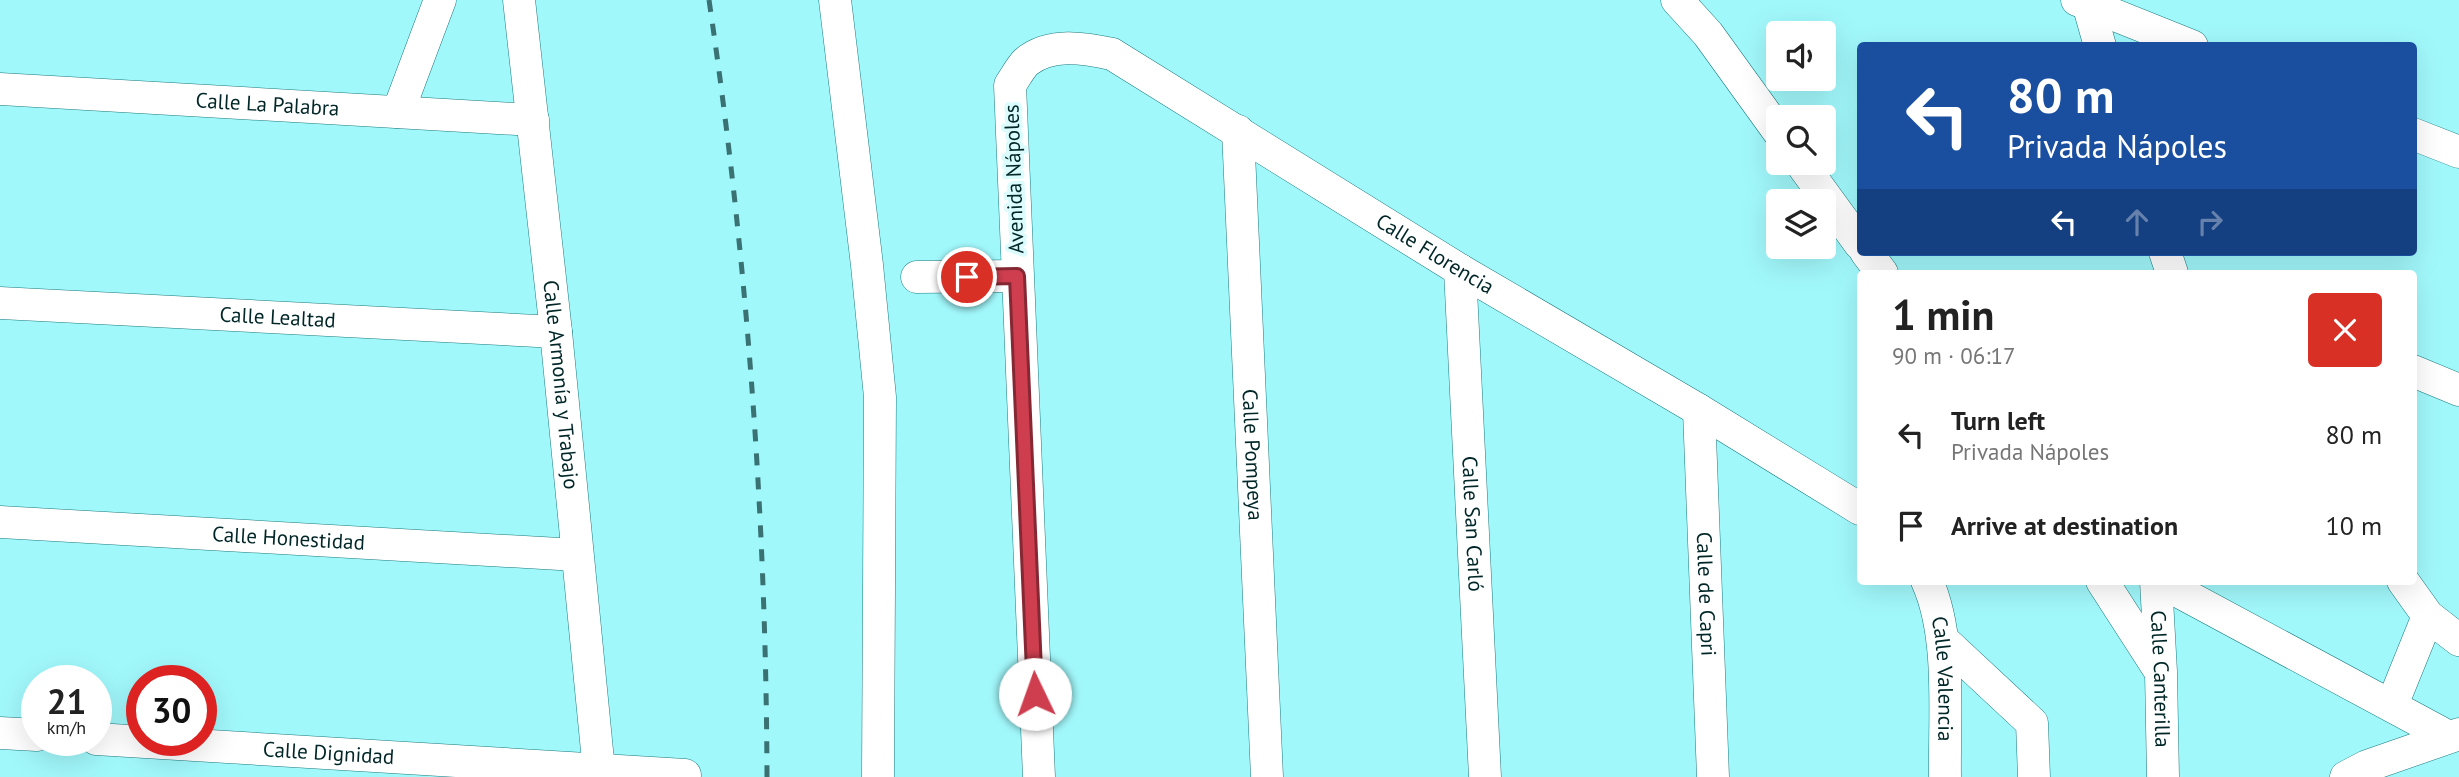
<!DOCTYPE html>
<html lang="en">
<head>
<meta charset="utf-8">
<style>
	:root { --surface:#fff; --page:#f2f2f2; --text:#222; --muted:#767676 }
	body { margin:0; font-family:"PT Sans",sans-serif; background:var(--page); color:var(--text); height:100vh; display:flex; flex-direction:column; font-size:26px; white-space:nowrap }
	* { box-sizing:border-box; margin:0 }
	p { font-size:23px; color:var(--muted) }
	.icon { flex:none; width:38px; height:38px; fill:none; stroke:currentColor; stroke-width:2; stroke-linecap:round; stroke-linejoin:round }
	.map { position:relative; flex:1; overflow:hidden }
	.drawer { position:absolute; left:1857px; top:270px; width:560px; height:315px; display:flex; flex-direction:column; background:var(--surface); border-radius:7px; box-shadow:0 7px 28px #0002 }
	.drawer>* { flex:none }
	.hud { position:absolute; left:1857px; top:42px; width:560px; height:214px; border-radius:7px; box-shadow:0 7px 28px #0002; background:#1a4fa0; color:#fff; overflow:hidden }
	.controls { position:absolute; left:1766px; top:21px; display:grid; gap:14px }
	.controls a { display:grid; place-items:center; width:70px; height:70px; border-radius:7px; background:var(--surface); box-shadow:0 7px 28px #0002; font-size:35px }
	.speed { position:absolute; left:21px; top:665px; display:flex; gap:14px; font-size:35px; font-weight:700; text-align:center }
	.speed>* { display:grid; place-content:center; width:91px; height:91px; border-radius:50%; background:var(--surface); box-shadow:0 7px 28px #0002; line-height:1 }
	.speed small { font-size:18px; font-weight:400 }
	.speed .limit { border:10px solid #d22; background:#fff; color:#111 }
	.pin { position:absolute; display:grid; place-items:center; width:60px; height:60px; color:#fff; margin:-30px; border:4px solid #fff; border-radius:50%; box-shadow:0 2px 7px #0007 }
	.me { position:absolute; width:77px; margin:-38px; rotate:357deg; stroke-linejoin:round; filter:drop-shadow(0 0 5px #0008) }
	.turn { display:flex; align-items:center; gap:24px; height:147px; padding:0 35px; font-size:32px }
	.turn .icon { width:91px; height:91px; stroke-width:2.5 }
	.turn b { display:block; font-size:49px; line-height:60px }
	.lanes { display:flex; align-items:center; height:66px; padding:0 35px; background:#0003; justify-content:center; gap:35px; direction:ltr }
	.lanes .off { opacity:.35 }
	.round { display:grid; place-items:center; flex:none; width:74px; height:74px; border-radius:7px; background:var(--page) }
	.head { display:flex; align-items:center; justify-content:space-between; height:119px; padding:0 35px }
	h1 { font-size:42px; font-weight:700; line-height:52px }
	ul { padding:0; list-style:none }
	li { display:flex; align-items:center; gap:21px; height:91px; padding:0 35px }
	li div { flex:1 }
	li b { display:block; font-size:26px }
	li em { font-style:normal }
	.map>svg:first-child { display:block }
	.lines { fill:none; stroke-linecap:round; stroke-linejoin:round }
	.street-casing { stroke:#1a7b7e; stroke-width:33 }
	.street { stroke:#fff; stroke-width:32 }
	.rail { stroke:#3a7274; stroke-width:5; stroke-dasharray:12 12; stroke-linecap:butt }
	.route-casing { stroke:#862833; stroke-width:18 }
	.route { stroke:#ce3e4f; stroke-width:12 }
	.labels { text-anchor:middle; stroke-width:7; stroke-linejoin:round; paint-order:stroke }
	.street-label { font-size:21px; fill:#002627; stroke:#dbfbfc }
</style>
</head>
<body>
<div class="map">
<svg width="2459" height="777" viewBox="0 0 2459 777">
	<rect width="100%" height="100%" fill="#a1f8fb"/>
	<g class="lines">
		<defs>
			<g id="street">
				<path id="s1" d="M 519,0 L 556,332 L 599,771"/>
				<path d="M 835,0 L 867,265 L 880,397 L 878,777"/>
				<path d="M 1677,0 L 1708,34 L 1778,131"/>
				<path d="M 2077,0 L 2192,46"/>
				<path d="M 2087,0 L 2100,46"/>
				<path id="s2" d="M 0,89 L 533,120"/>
				<path d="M 398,112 L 440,0"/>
				<path id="s3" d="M 1238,131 L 1267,777"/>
				<path d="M 2413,134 L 2459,152"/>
				<path d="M 1801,163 L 1860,244"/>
				<path d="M 1866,252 L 1882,273"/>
				<path d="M 2165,252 L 2172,273"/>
				<path id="s4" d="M 1460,270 L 1485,777"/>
				<path d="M 917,277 L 1017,276"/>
				<path id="s5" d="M 0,303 L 556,332"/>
				<path d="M 2413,371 L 2459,390"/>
				<path id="s6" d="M 1699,410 L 1713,777"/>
				<path id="s7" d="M 0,522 L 577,555"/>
				<path id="s8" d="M 1927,581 C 1952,636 1944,716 1945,777"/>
				<path d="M 2102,581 L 2160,671"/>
				<path id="s9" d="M 2156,581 L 2161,672 L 2163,777"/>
				<path d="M 2159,581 L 2449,737"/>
				<path d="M 2403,581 L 2428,616 L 2459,640"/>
				<path d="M 1943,640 L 2032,723 L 2034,777"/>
				<path d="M 2392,705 L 2428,616"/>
				<path d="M 0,733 L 37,735"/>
				<path id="s10" d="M 96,739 L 685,775"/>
				<path id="s11" d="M 1039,777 L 1010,85 C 1015,78 1020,68 1026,62 C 1050,42 1084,48 1112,54 L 1460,270 L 1699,410 L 1860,509"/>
				<path d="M 2346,777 L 2367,766 L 2459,734"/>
			</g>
		</defs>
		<use href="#street" class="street-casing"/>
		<use href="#street" class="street"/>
		<path class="rail" d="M 709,0 C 747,257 766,517 767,777"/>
	</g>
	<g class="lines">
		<defs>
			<path id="route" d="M 967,277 L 1017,276 L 1035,694"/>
		</defs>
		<use href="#route" class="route-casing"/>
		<use href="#route" class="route"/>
	</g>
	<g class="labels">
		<g class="street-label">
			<text dy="7" stroke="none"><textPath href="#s2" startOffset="268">Calle La Palabra</textPath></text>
			<text transform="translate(1014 179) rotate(-92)" y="7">Avenida Nápoles</text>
			<text dy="7" stroke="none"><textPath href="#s11" startOffset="1190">Calle Florencia</textPath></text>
			<text dy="7" stroke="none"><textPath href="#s5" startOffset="278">Calle Lealtad</textPath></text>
			<text dy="7" stroke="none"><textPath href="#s1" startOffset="387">Calle Armonía y Trabajo</textPath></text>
			<text dy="7" stroke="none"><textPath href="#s3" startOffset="324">Calle Pompeya</textPath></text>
			<text dy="7" stroke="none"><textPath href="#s4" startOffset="254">Calle San Carló</textPath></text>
			<text dy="7" stroke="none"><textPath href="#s7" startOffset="289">Calle Honestidad</textPath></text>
			<text dy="7" stroke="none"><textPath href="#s6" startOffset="184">Calle de Capri</textPath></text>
			<text dy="7" stroke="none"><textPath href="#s8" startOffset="100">Calle Valencia</textPath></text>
			<text dy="7" stroke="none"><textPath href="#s9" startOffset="98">Calle Canterilla</textPath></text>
			<text dy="7" stroke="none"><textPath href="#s10" startOffset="233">Calle Dignidad</textPath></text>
		</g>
	</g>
</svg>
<div class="controls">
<a><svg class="icon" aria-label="sound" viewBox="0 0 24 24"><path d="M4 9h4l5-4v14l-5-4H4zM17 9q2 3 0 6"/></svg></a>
<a><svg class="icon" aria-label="search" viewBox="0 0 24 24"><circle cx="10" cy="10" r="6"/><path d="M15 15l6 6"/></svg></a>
<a><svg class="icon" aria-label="layers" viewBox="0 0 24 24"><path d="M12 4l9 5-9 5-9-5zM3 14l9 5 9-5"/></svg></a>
</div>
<div class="speed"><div>21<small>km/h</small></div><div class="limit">30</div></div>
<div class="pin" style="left:967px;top:277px;background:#d93025"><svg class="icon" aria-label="arrive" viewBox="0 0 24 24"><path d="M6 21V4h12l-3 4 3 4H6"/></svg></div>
<svg class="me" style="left:1035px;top:694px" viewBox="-20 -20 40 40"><circle r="19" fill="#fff"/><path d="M0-13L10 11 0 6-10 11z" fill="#ce3e4f"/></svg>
<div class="hud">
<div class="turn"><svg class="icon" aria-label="left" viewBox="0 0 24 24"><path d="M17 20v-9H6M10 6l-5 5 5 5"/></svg><div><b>80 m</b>Privada Nápoles</div></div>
<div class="lanes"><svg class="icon" aria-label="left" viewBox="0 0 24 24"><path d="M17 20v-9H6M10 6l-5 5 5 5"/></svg><svg class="icon off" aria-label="ahead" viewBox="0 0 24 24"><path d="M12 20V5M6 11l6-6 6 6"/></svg><svg class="icon off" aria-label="right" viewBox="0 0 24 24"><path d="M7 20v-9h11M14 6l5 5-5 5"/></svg></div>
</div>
<section class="drawer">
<div class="head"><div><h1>1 min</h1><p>90 m · 06:17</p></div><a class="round" style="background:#d93025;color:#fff"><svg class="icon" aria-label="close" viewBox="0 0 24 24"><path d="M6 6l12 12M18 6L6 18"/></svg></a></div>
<ul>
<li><svg class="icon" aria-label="left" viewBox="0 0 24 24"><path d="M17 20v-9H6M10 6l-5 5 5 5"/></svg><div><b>Turn left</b><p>Privada Nápoles</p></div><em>80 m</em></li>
<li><svg class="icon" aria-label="arrive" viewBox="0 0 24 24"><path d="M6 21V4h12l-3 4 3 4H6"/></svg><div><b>Arrive at destination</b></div><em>10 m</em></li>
</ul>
</section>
</div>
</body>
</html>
